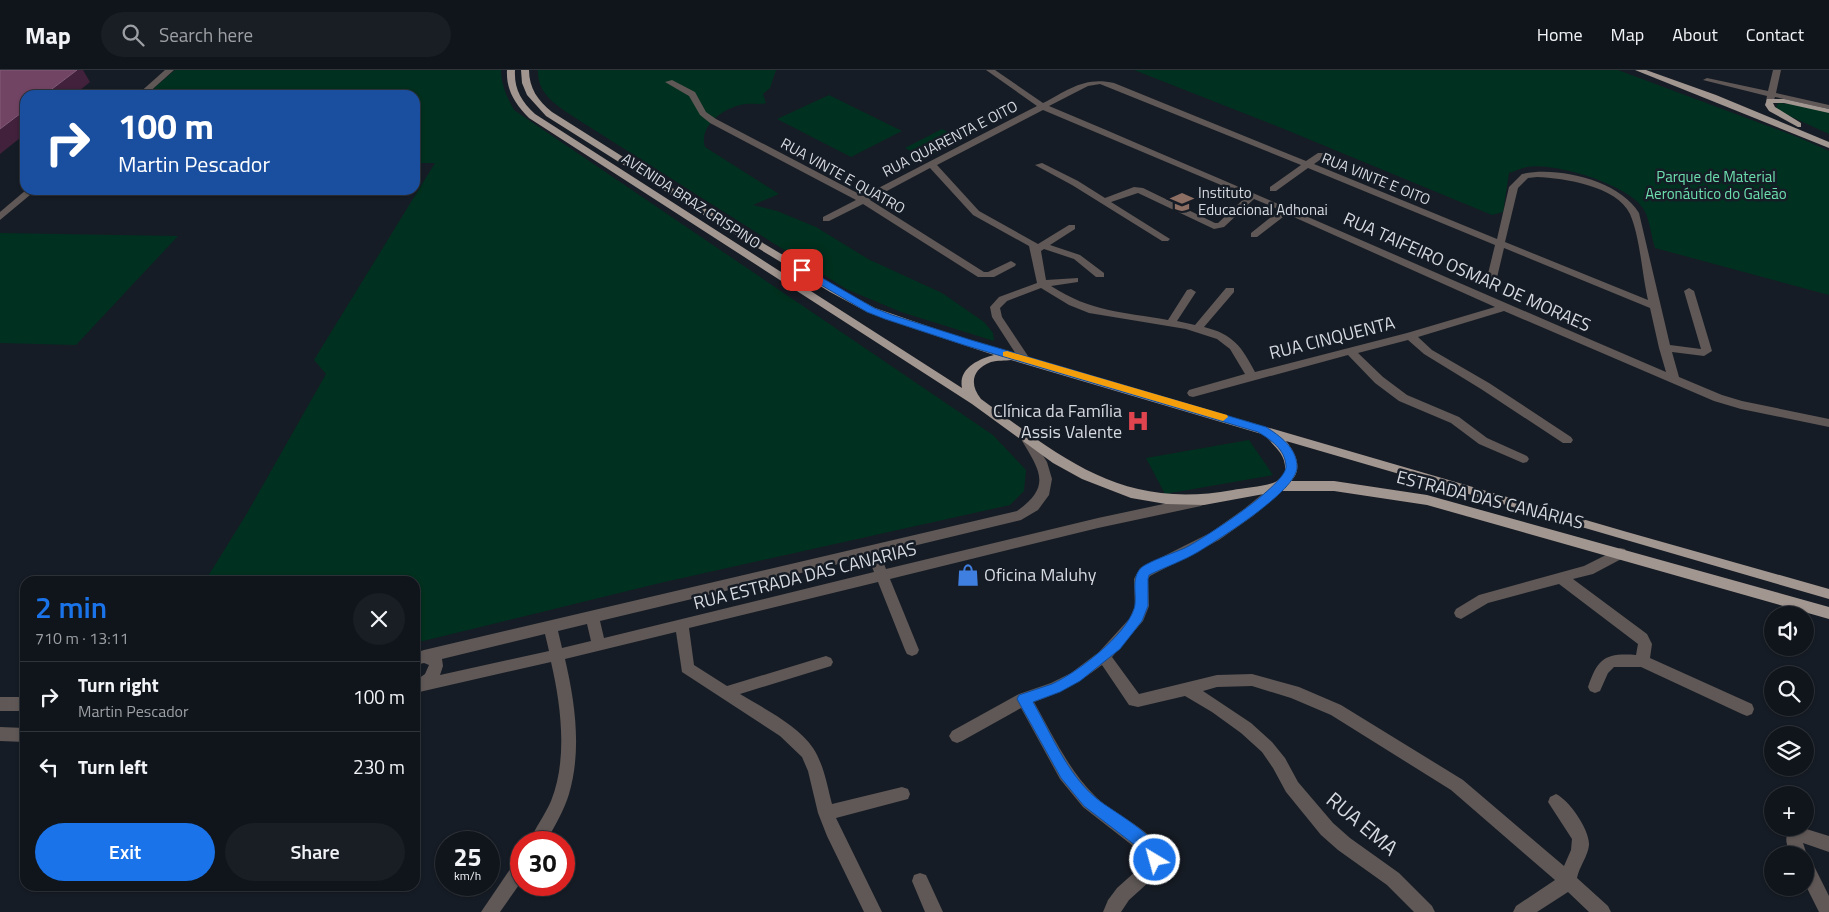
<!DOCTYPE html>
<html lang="en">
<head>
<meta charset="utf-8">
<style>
	:root { --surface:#10151c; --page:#191e25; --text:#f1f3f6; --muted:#9c9fa3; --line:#30343b; --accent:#1a73e8 }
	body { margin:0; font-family:"Titillium Web",sans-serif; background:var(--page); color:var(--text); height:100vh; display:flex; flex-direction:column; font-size:19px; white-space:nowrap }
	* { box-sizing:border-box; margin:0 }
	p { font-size:16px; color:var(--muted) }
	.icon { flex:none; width:28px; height:28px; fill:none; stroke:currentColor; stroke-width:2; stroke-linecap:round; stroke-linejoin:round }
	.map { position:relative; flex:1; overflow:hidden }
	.drawer { position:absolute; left:20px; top:506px; width:400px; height:315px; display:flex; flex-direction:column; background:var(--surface); border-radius:15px; box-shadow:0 1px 4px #0004,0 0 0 1px var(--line) }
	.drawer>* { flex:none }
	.guide { position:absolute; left:20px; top:20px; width:400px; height:105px; border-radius:15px; box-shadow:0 1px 4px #0004,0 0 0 1px var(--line); background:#1a4fa0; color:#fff; overflow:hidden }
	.buttons { position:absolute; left:1764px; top:536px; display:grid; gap:10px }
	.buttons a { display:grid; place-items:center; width:50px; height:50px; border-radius:50%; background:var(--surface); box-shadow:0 1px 4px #0004,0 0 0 1px var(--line); font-size:25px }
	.speed { position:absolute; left:435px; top:761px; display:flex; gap:10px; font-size:25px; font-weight:700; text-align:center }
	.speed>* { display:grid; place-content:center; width:65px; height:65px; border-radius:50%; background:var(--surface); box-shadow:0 1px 4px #0004,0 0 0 1px var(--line); line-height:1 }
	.speed small { font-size:12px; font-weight:400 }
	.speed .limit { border:8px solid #d22; background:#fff; color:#111 }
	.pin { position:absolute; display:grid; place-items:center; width:42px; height:42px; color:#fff; margin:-21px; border-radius:10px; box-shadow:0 2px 8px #0006 }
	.me { position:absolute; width:55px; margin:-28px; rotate:323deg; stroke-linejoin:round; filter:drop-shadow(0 0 4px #0008) }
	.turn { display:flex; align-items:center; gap:18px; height:105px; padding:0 15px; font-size:22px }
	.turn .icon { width:65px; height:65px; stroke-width:2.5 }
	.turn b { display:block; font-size:35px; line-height:42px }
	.round { display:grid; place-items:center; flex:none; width:52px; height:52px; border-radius:26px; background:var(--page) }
	.headline { display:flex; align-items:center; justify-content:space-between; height:85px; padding:0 15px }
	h1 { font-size:30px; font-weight:600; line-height:38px; color:var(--accent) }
	.action { display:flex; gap:10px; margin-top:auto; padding:10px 15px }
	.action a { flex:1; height:58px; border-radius:30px; background:var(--accent); color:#fff; font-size:20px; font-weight:600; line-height:58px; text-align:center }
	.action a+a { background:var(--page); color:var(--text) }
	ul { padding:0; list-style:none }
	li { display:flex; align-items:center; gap:15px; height:70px; padding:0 15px; border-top:1px solid var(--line) }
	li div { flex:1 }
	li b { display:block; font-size:19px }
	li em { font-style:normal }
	header { display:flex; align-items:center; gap:30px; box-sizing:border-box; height:70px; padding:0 25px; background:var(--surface); border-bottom:1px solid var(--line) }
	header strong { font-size:24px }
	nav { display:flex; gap:28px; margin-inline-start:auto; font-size:18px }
	.search { width:350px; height:45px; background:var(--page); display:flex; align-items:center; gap:12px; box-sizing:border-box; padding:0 18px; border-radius:28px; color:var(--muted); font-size:19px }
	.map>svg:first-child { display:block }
	.green { fill:#00301f }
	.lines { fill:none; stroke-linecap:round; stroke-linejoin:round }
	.minor { fill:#5f5856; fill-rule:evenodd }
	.major { fill:#a29690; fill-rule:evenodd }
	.shaded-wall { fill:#41213b }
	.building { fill:#724464; stroke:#825b77 }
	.route { fill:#1a73e8; stroke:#114b97 }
	.slow { fill:#f59e0b }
	.labels { text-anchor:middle; stroke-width:5; stroke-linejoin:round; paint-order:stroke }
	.far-street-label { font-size:15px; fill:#d5d9e0; stroke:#161c25 }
	.far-park-label { font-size:15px; fill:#6cdfaf; stroke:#161c25 }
	.far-poi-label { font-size:15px; fill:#d5d9e0; stroke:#161c25; text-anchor:start }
	.street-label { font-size:18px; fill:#d5d9e0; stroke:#161c25 }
	.poi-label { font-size:18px; fill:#d5d9e0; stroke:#161c25; text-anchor:end }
	.near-street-label { font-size:21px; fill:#d5d9e0; stroke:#161c25 }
</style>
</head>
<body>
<header>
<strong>Map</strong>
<div class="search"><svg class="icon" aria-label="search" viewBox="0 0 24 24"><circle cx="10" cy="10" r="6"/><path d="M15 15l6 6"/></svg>Search here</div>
<nav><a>Home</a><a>Map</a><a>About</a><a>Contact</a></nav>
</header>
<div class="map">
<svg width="1829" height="842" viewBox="0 0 1829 842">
	<rect width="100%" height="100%" fill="#161c25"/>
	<g class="green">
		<path d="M 175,0 L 501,0 C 501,15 507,27 514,40 L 993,365 L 1026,400 L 1024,421 L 1010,435 L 660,513 L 415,573 L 415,511 L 205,511 L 246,445 L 326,304 L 314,290 L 435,93 L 415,93 L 415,25 L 146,25 Z"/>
		<path d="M 538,0 L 776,0 L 770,18 L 763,24 L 766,33 C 759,35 753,33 746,34 C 726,36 698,55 705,77 L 779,124 L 753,135 L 777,141 L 816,157 L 868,189 L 942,223 L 984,252 L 993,263 L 994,271 L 901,242 L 846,219 L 577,49 C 558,36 537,25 538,0 Z"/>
		<path d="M 1134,0 L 1618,0 L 1800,68 L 1829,81 L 1829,225 L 1655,178 C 1651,166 1650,150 1644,140 C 1631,115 1554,92 1527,97 C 1521,98 1515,101 1509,103 L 1503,142 L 1492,145 L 1284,59 Z"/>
		<path d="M 829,25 L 902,61 L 851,87 L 777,49 Z"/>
		<path d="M 1778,33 L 1790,34 L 1829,42 L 1829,64 L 1781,42 L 1776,38 Z"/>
		<path d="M 942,59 L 962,69 L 925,88 L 905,78 Z"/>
		<path d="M 0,163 L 178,166 L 76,275 L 0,273 Z"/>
		<path d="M 1249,370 L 1273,405 L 1165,424 L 1146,388 Z"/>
	</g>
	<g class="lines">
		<g class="minor">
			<path d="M 165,0 L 174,0 L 146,25 L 137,25 Z"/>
			<path d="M 986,0 L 995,0 L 1043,33 C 1068,20 1085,6 1114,13 L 1306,91 L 1318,83 L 1324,83 L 1324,87 L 1314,94 L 1497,169 L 1509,117 L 1522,104 C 1557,96 1619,110 1639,143 L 1670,275 L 1701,279 L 1684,221 L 1689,218 L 1694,221 L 1712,281 L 1704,286 L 1672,282 L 1679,307 L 1722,325 L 1742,331 L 1829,349 L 1829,357 L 1741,339 L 1714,331 L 1504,241 L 1418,267 L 1432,280 L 1489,313 L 1571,367 L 1573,370 L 1571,373 L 1563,373 L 1481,319 L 1424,284 L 1408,270 L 1358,283 L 1383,307 L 1407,325 L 1459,347 L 1487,368 L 1527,386 L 1529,389 L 1527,392 L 1523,393 L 1479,374 L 1451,353 L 1399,331 L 1375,313 L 1348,285 L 1193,327 L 1189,326 L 1187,323 L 1189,320 L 1245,304 L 1230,279 L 1217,269 L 1186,259 L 1089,243 L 1069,235 L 1041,218 L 1007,231 L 1000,238 L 1002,247 L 1030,289 L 1029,292 L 1021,292 L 992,247 L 990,237 L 999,227 L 1037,213 L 1029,176 L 973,145 L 930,98 L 870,130 L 984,202 L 988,202 L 1011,191 L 1016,194 L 1015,196 L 994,207 L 978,207 L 863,134 L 829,151 L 823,151 L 823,147 L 856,130 L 710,53 L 700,45 L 689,26 L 665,12 L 672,10 L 695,22 L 706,42 L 716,49 L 863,126 L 1037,36 ZM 1100,14 L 1301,95 L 1270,117 L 1270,121 L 1276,121 L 1308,98 L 1495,175 L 1485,216 L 1486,218 L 1490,219 L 1495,216 L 1504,178 L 1650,238 L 1659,278 L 1666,302 C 1460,214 1256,123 1049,36 L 1088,16 ZM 1043,40 L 1247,126 L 1218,153 L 1215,153 L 1143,118 L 1134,117 L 1105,128 L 1078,111 L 1042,93 L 1035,95 L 1072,115 L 1162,171 L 1168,171 L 1170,169 L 1111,132 L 1138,123 L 1214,159 L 1224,157 L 1254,129 L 1280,140 L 1251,163 L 1251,167 L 1257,167 L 1287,144 L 1495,237 L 1407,263 L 1255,302 C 1242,277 1233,264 1204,257 L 1234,222 L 1234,218 L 1226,218 L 1195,255 L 1177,251 L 1196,222 L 1191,219 L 1187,220 L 1168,250 C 1123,242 1091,242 1051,216 L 1078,212 L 1078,208 L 1046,210 L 1041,181 L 1044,179 L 1074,189 L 1096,207 L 1104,207 L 1104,203 L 1080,185 L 1050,175 L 1075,159 L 1075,155 L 1069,155 L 1038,174 L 979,141 L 937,95 ZM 1537,107 C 1564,108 1617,116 1630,144 C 1640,167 1642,204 1648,230 L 1505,172 L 1518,118 L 1528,108 Z"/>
			<path d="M 1773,0 L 1781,0 L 1776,23 L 1829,35 L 1829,39 L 1775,27 L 1773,33 L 1770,33 L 1766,31 L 1767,26 L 1703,10 L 1707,8 L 1768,21 Z"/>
			<path d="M 26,120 L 36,120 L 0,150 L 0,142 Z"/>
			<path d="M 1027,365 L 1031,366 L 1047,392 L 1052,409 L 1049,425 L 1038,440 L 1021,450 L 880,484 L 886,499 L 1098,448 L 1201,426 L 1205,428 L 1207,431 L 1205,434 L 1201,436 L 1098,458 L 890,509 L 919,580 L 917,584 L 912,586 L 907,584 L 905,580 L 878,512 L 689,558 L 694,595 L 727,616 L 826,586 L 831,588 L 833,592 L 831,596 L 740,624 C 763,638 799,656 813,678 C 824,695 827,715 832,734 L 902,717 L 908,719 L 910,724 L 908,729 L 836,748 L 882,842 L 864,842 L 827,766 L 818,743 L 808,701 L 802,687 L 780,666 L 682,602 L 676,562 L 565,589 C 575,632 582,680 569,724 C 564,741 554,757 546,772 L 529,772 C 535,758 545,745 551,731 C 568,689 561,635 551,592 L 415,623 L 415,611 L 425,604 L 429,595 L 424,593 L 415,595 L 415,583 L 424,580 L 1017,441 C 1052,416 1040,401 1021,369 ZM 868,487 L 874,502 L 604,568 L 600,551 ZM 587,554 L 591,571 L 562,578 L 558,561 ZM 545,564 L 549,581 L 440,605 L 443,596 L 442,589 Z"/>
			<path d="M 1280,411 L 1284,413 L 1286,416 L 1284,419 L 1253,446 L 1219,470 L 1150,506 L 1148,509 L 1149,536 L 1143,551 L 1112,587 L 1139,624 L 1217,605 L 1252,604 L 1299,617 L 1341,635 L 1463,710 L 1564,796 L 1571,780 L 1572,769 L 1548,732 L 1550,727 L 1556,724 C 1569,730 1590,760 1589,775 C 1588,786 1579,797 1577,808 L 1608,836 L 1611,842 L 1589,842 L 1568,822 L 1537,842 L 1513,842 L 1516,836 L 1555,810 L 1451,720 L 1331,645 L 1291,628 L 1252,616 L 1217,617 L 1203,621 L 1251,653 L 1272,672 L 1285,688 L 1298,712 L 1333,753 L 1350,768 L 1399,803 L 1432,836 L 1435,842 L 1414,842 L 1387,815 L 1338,780 L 1321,765 L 1286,722 L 1273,698 L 1262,682 L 1241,663 L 1212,642 L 1185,626 L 1138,637 L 1129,635 L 1102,595 C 1080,612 1060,623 1034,632 C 1052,664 1068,699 1094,725 C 1113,745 1152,758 1163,784 L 1160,802 L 1129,830 L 1121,842 L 1103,842 L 1108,830 L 1117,818 L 1146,792 L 1146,786 L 1083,737 L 1060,709 L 1021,638 L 962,671 L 957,673 L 952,671 L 949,666 L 952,661 L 1019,624 L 1051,613 L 1071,603 L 1099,582 L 1130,548 L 1135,536 L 1134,509 L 1140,498 L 1210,463 L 1244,439 L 1276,413 Z"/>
			<path d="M 1620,478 L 1625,479 L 1627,483 L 1625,487 L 1593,504 L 1573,509 L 1647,564 L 1652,574 L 1650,588 L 1752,634 L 1754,639 L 1752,644 L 1747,646 L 1742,644 L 1641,597 L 1614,597 L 1608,603 L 1600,621 L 1595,623 L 1590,621 L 1588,617 C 1598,588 1605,583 1636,585 L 1638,574 L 1559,514 L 1488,533 L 1461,549 L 1456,547 L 1454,543 L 1456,539 L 1479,525 L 1584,496 Z"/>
			<rect x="0" y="627" width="25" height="14"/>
			<path d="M 0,657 L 25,658 L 25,672 L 0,671 Z"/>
			<path d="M 1796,758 L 1803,758 L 1829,766 L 1829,782 L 1803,773 L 1807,785 L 1806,788 L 1811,790 L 1829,826 L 1829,842 L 1819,842 L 1805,814 L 1805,785 L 1791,785 C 1786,773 1782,764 1796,758 Z"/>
			<path d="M 521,790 L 521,812 L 500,842 L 481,842 L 515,792 Z"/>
			<path d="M 920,803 L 926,805 L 943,842 L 925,842 L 912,811 L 914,805 Z"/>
		</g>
		<g class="major">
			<path d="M 507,0 L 515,0 C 514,19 521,31 535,44 L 962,318 C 958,298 979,289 994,285 L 885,249 L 867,242 L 830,222 L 687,135 L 546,46 L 527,25 L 522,13 L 521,0 L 529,0 C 529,18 538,31 552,42 L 693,131 L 838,218 L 875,238 L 971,271 L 1627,462 L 1829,519 L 1829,529 L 1286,371 C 1296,383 1303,399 1291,411 L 1334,411 L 1427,425 L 1829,537 L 1829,549 L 1427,435 L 1334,421 L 1280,421 L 1204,435 L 1166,434 L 1131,428 L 1082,409 L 1053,393 L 972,334 L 529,48 C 515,34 506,20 507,0 ZM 1011,290 L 1265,365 C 1275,378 1287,384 1285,403 C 1283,405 1280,409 1277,411 C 1270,416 1243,418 1233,420 C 1122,440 1065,390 981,329 C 969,314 972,299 991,292 C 998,290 1005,291 1011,290 Z"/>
			<path d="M 1635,0 L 1646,0 L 1716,25 L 1829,72 L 1829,78 Z"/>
			<path d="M 1767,29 L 1784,29 L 1829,39 L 1829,43 L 1784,33 L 1773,33 L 1775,37 L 1801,53 L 1801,57 L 1798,57 L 1769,41 L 1765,35 Z"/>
		</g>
	</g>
	<g class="shaded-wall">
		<path d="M 77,0 L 83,0 L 90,12 L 74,25 L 44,25 Z"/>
		<path d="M 25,40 L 25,64 L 0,84 L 0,59 Z"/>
	</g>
	<path class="building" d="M 0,0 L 77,0 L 44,25 L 25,25 L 25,40 L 0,59 Z"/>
	<path class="route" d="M 799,198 L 805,198 L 874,238 L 892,245 L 971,270 L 1266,357 C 1280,366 1297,378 1297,397 C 1297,421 1219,469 1198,482 C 1183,491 1165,497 1149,505 L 1148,509 L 1148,536 L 1142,551 L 1120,579 L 1080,611 L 1060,622 L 1033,632 C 1051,663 1067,704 1096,728 C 1112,742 1171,771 1161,795 L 1155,797 L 1150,795 L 1144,782 L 1084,736 L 1061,708 L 1017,629 L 1019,625 C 1030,621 1041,618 1052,614 C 1078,602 1125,566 1134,539 C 1138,526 1130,509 1141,498 C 1147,492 1176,482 1185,478 C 1203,469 1288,414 1286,396 C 1285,379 1271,370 1258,362 L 964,275 L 885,249 L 867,242 L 799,202 Z"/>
	<path class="slow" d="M 1007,281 L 1227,345 L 1228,347 L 1223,351 L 1003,286 L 1003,282 Z"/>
	<defs>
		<symbol id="school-bare" viewBox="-9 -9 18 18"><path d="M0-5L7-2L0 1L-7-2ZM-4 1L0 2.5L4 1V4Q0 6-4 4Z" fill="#8d6e63" stroke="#161c25" stroke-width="2.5" paint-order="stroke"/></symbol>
		<symbol id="hospital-bare" viewBox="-9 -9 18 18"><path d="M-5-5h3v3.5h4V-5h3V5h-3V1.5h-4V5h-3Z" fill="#e0444e" stroke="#161c25" stroke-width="2.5" paint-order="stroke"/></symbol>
		<symbol id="shop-bare" viewBox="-9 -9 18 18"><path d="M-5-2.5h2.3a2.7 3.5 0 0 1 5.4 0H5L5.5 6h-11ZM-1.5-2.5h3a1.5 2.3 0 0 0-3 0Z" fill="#3f7fe0" stroke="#161c25" stroke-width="2.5" paint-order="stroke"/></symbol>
	</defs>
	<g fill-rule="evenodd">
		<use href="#school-bare" x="1166" y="116" width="32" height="32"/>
		<use href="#hospital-bare" x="1122" y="335" width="32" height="32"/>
		<use href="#shop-bare" x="952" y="489" width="32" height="32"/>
	</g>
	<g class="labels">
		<g class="far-street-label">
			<text transform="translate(950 69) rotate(-27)" y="5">RUA QUARENTA E OITO</text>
			<text transform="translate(843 106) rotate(29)" y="5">RUA VINTE E QUATRO</text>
			<text transform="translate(1376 109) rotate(22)" y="5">RUA VINTE E OITO</text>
			<text transform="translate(691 131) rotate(33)" y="5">AVENIDA BRAZ CRISPINO</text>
		</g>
		<g class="far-park-label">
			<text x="1716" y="112">Parque de Material<tspan x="1716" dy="17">Aeronáutico do Galeão</tspan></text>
		</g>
		<g class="far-poi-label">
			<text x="1198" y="128">Instituto<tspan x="1198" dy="17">Educacional Adhonai</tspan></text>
		</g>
		<g class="street-label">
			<text transform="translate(1467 202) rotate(24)" y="6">RUA TAIFEIRO OSMAR DE MORAES</text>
			<text transform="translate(1332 268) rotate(-14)" y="6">RUA CINQUENTA</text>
			<text transform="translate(1490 430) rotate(14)" y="6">ESTRADA DAS CANÁRIAS</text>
			<text transform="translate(805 506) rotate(-14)" y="6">RUA ESTRADA DAS CANARIAS</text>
		</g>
		<g class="poi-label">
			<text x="1122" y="347">Clínica da Família<tspan x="1122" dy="21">Assis Valente</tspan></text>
			<text x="984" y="511" text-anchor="start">Oficina Maluhy</text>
		</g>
		<g class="near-street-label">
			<text transform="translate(1362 754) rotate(40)" y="7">RUA EMA</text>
		</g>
	</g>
</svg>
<div class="buttons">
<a><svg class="icon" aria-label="sound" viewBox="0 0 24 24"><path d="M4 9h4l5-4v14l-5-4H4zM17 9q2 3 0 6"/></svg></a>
<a><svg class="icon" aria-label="search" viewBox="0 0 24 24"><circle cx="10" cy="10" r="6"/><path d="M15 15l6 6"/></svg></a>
<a><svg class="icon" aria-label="layers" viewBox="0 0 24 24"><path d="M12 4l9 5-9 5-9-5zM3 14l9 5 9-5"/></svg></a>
<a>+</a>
<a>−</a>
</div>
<div class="speed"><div>25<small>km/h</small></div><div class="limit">30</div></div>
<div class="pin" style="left:802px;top:200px;background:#d93025"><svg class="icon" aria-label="arrive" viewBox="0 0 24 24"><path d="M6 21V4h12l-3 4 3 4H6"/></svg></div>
<svg class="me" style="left:1155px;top:790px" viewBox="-20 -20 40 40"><circle r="17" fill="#1a73e8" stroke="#fff" stroke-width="3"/><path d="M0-11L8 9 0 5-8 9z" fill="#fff"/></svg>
<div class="guide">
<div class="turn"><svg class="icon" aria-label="right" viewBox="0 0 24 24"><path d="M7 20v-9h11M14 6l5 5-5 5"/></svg><div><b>100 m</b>Martin Pescador</div></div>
</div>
<section class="drawer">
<div class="headline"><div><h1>2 min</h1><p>710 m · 13:11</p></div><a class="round"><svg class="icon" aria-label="close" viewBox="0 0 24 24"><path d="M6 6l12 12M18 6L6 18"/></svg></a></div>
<ul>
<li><svg class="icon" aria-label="right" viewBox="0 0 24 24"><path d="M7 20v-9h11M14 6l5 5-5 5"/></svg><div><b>Turn right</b><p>Martin Pescador</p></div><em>100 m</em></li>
<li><svg class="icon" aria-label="left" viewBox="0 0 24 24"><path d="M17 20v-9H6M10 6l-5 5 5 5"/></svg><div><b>Turn left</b></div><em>230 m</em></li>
</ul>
<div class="action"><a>Exit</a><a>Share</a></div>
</section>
</div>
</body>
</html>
